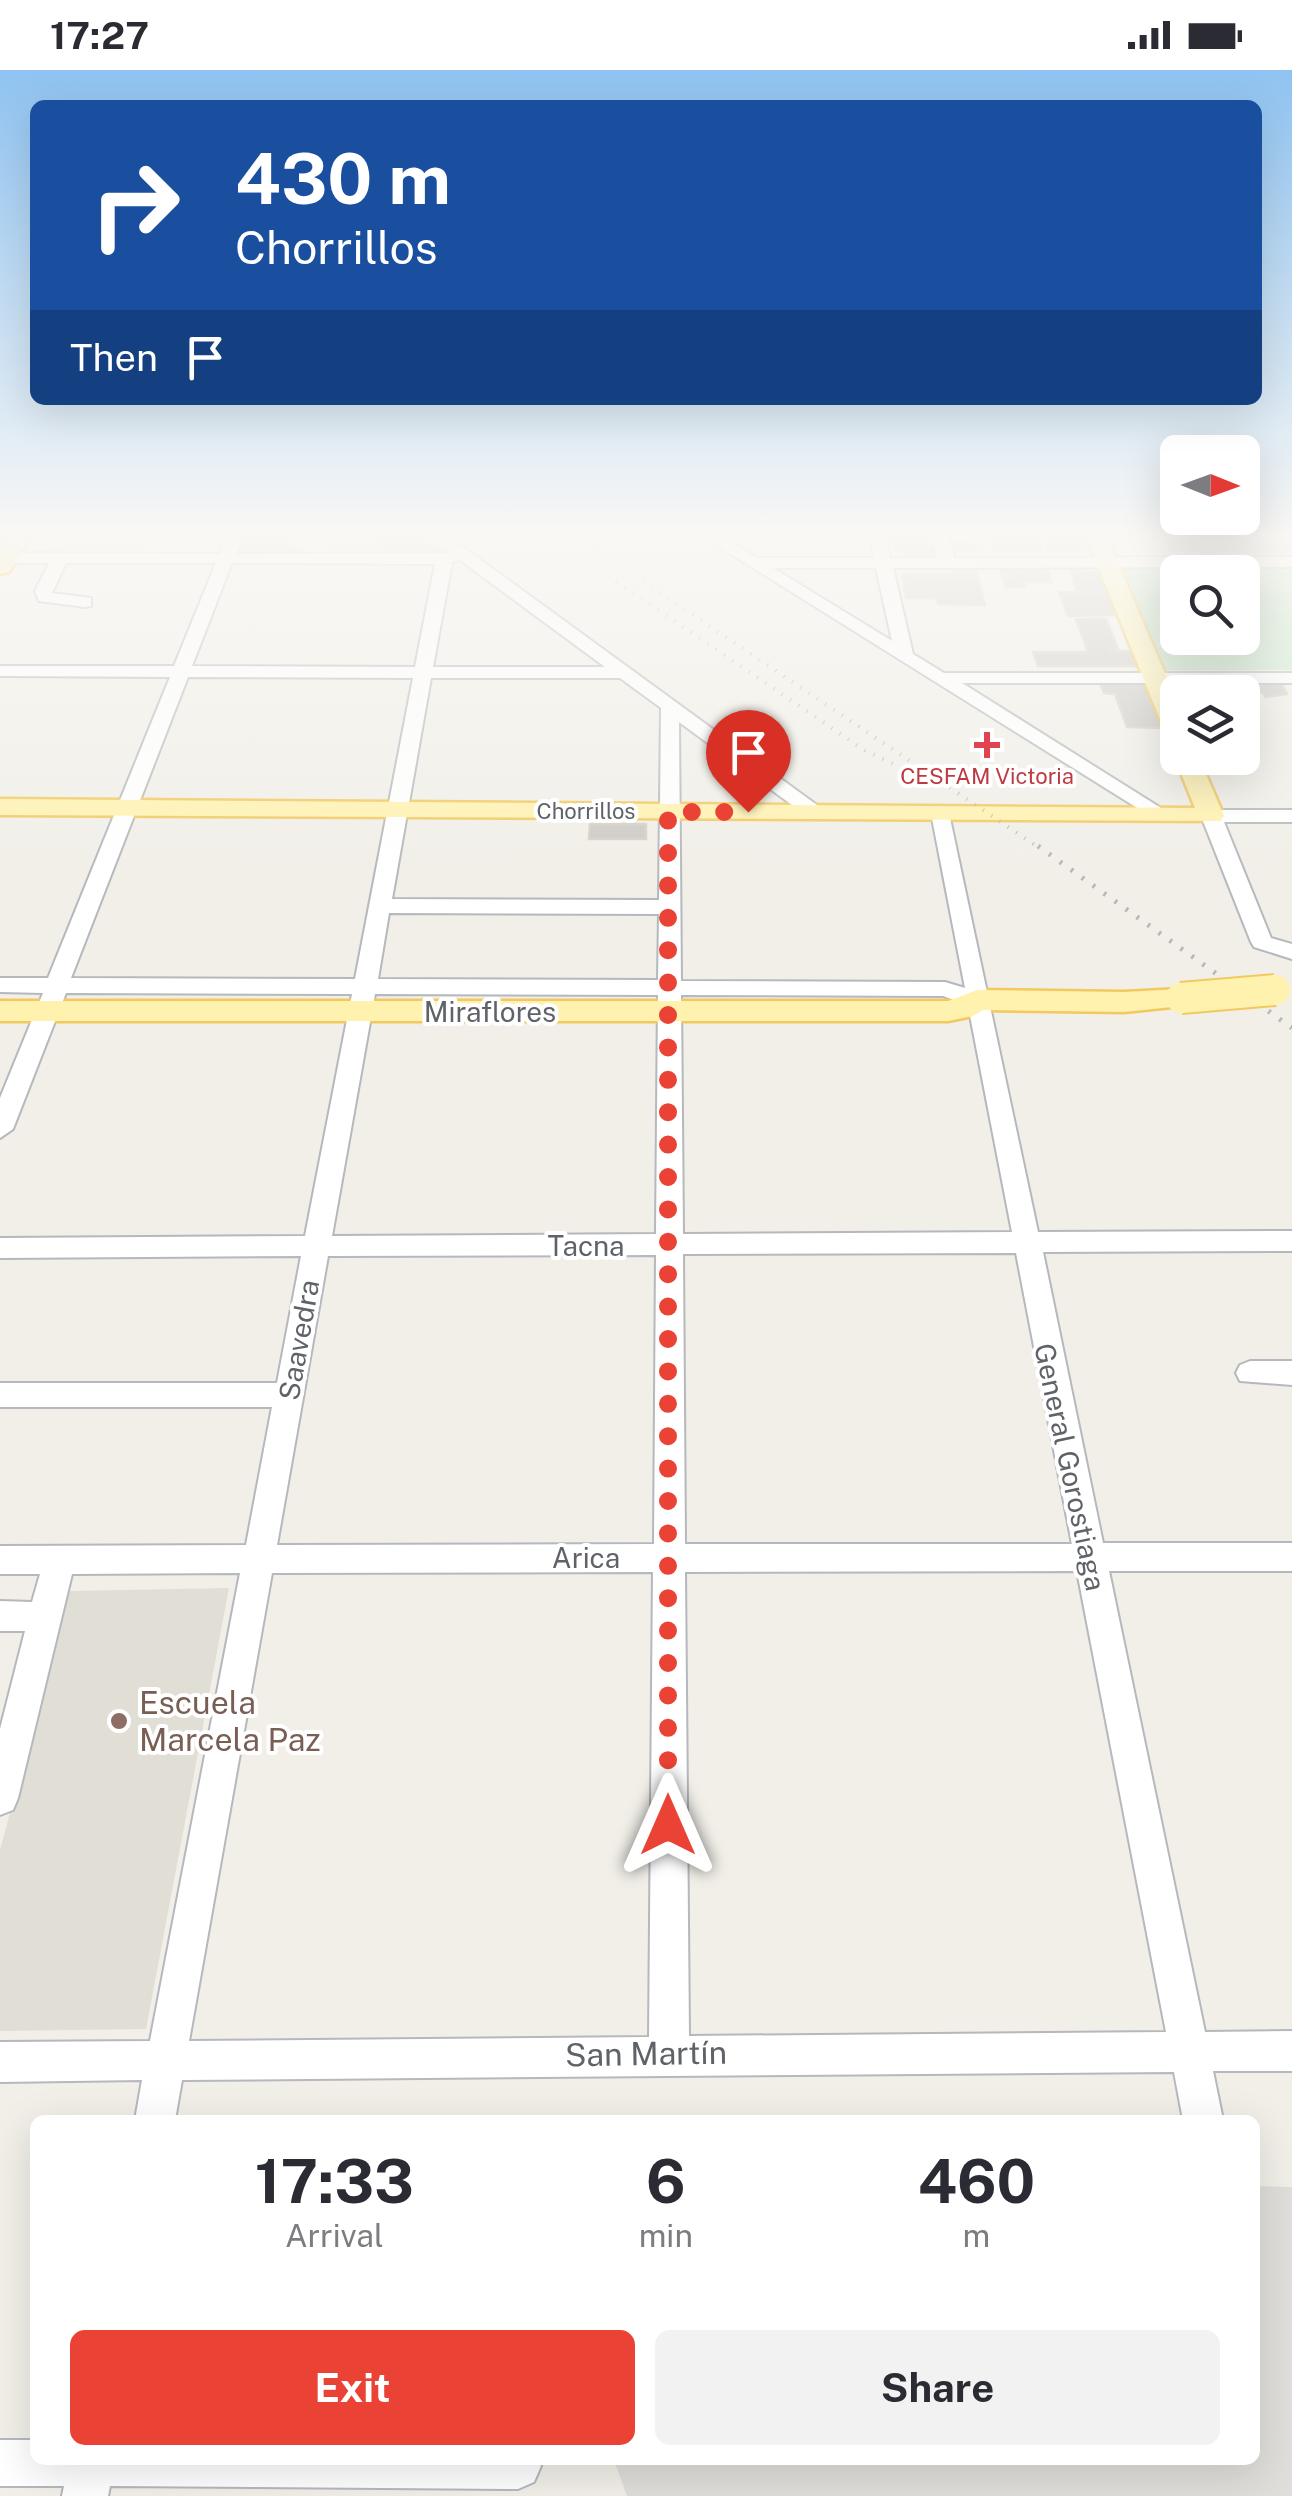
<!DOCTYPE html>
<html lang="en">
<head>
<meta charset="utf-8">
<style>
	:root { --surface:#fff; --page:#f2f2f3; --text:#2b2b33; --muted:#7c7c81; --accent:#ea4335 }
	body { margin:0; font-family:"Public Sans",sans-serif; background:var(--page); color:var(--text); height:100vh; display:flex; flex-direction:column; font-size:38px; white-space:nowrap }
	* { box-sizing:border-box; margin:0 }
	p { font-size:32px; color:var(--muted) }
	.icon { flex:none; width:55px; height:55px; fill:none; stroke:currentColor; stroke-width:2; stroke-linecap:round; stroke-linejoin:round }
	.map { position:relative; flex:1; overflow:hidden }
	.sheet { position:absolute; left:30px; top:2045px; width:1230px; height:350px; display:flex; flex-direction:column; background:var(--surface); border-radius:15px; box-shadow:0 10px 40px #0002 }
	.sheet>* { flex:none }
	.guide { position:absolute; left:30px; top:30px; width:1232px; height:305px; border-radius:15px; box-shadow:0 10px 40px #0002; background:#1a4fa0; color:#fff; overflow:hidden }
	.needle { width:65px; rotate:91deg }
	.tools { position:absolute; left:1160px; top:365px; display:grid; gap:20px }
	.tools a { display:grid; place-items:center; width:100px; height:100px; border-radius:15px; background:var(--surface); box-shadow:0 10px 40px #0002; font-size:50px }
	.pin { position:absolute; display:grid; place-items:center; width:85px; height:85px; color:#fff; margin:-102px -42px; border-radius:50% 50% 50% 0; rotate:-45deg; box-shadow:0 0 10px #0007 }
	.pin .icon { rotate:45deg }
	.me { position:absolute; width:110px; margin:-55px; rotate:0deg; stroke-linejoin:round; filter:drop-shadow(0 0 8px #0008) }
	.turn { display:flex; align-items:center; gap:35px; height:210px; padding:0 40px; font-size:45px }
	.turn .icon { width:130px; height:130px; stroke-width:2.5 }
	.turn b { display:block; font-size:70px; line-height:85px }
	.then { display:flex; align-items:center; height:95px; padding:0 40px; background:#0003; gap:20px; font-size:38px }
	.eta { display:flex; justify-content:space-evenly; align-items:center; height:170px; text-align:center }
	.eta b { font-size:60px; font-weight:700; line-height:70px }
	.button { display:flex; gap:20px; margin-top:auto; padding:20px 40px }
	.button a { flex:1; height:115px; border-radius:15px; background:var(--accent); color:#fff; font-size:40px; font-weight:700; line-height:115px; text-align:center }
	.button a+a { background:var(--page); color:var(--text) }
	.status { display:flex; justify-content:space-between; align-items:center; height:70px; padding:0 50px; background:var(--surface); direction:ltr }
	.status svg { height:28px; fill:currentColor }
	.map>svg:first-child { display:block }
	.industrial { fill:#e0deda }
	.education { fill:#e1ded6 }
	.green { fill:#c5e8c5; fill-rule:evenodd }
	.building { fill:#cccac5; stroke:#d6d1c6; stroke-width:2.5 }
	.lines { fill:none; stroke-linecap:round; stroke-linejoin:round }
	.minor-casing { stroke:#b5b8bc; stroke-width:4 }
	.major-casing { stroke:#f2c960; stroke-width:5 }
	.highway-casing { stroke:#f9ab00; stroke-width:5 }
	.minor { fill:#fff; fill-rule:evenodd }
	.major { fill:#fff2af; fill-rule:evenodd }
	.highway { fill:#fde293; fill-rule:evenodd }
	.rail-far1 { stroke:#b6b7b8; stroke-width:4; stroke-dasharray:1 9; stroke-linecap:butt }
	.rail { stroke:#b6b7b8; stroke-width:5; stroke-dasharray:2.5 11; stroke-linecap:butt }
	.major-bridge-casing { stroke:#f2c960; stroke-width:34; stroke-linecap:butt }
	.major-bridge { stroke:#fff2af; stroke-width:30 }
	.route { stroke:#ea4335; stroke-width:18; stroke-dasharray:0 32.4 }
	.health-dot { fill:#e0444e; stroke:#fff; stroke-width:4 }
	.education-dot { fill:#8d6e63; stroke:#fff; stroke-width:4 }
	.labels { text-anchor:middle; stroke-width:8; stroke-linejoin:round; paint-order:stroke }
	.far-health-label { font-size:22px; fill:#be3a42; stroke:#fff }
	.far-street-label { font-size:22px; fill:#5f6368; stroke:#fff }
	.street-label { font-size:28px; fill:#5f6368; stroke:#fff }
	.near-education-label { font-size:32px; fill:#785e54; stroke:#fff; text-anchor:start }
	.near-street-label { font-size:32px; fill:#5f6368; stroke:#fff }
</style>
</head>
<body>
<div class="status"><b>17:27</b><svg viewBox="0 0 49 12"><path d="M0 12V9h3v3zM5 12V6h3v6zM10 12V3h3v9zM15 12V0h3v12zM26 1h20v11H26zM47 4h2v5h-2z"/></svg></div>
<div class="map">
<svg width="1292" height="2426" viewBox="0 0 1292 2426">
	<rect width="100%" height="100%" fill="#f1efe8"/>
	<path class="industrial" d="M 1255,2116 L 1292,2117 L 1292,2426 L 627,2426 L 614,2390 L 1255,2390 Z"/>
	<path class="education" d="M 229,1518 L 146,1959 L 0,1961 L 0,1780 L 70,1521 Z"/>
	<path class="green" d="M 1292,495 L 1292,600 L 1165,600 L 1119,496 ZM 1178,502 L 1242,502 L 1242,568 L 1178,568 Z"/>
	<g class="building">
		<path d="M 249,461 L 294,461 L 288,477 L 303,478 L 301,483 L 240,482 Z"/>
		<path d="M 363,461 L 412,461 L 440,481 L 389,481 Z"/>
		<path d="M 890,461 L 938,461 L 943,484 L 906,484 L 894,479 Z"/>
		<path d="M 987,461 L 1004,461 L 1006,469 L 1013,469 L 1011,461 L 1035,461 L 1042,482 L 994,482 Z"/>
		<path d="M 1040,461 L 1080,461 L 1087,479 L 1049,482 Z"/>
		<path d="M 1168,461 L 1175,461 L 1185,481 L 1171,481 L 1163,464 L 1170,464 Z"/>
		<path d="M 1222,461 L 1231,461 L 1236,471 L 1253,471 L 1259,482 L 1233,482 Z"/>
		<path d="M 1272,461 L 1292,461 L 1292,482 L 1262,482 L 1258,474 L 1279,473 Z"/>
		<path d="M 1212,466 L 1224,466 L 1233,482 L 1188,482 L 1182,470 L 1215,472 Z"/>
		<path d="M 950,471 L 974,471 L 977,482 L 952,481 Z"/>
		<path d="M 952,499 L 976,499 L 985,535 L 938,534 L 936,528 L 906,528 L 902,504 L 953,504 Z"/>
		<path d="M 1000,499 L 1047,499 L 1052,512 L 1023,512 L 1025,517 L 1006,517 Z"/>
		<path d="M 1069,500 L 1100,503 L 1109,522 L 1078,522 Z"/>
		<path d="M 1059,522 L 1109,522 L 1119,545 L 1068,546 Z"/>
		<path d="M 1076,549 L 1106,549 L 1118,579 L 1109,581 L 1134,581 L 1141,596 L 1038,596 L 1033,582 L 1088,582 Z"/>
		<path d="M 1100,613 L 1147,613 L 1164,658 L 1127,657 L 1115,624 L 1104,623 Z"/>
		<path d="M 1249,613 L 1254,623 L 1244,623 L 1254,625 L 1258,633 L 1242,634 L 1242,622 L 1227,622 L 1225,617 Z"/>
		<path d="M 1249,613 L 1281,613 L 1287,624 L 1265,627 L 1263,623 L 1254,623 Z"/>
		<path d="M 590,754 L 646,754 L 646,769 L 589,769 Z"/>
	</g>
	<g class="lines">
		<defs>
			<g id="minor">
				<path d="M 229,461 L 245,461 L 236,484 L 450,483 L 423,461 L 441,461 L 821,738 L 821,746 L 807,746 L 679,652 L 681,911 L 945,912 L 965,918 L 931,743 L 934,739 L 948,739 L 1038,1162 L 1292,1161 L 1292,1181 L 1043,1182 L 1103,1473 L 1292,1473 L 1292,1501 L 1109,1501 L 1205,1962 L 1292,1961 L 1292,2001 L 1213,2001 L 1223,2050 L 1183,2050 L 1174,2002 L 182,2010 L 175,2050 L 135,2050 L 142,2010 L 0,2012 L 0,1972 L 150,1971 L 240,1503 L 72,1504 L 18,1728 L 13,1740 L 0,1745 L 0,1659 L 25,1561 L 0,1561 L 0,1531 L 32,1532 L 40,1504 L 0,1504 L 0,1476 L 246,1475 L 272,1337 L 0,1337 L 0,1313 L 277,1313 L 301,1186 L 0,1188 L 0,1168 L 305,1166 L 352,924 L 66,923 L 13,1059 L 0,1068 L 0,1028 L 43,923 L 0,922 L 0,908 L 48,908 L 170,607 L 0,606 L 0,596 L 174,596 L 216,493 L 66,493 L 52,523 L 91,528 L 91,536 L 85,537 L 39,531 L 35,521 L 49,493 L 0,493 L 0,483 L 220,484 ZM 460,490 L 605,597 L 433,597 L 452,492 ZM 232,493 L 435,494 L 415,597 L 192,596 ZM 188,607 L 413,608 L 355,909 L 71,908 ZM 431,608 L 620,608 L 661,638 L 659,830 L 392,829 ZM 389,843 L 659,844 L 658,910 L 378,909 ZM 375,924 L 658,925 L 656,1164 L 332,1166 ZM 681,925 L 943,926 L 968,935 L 1012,1162 L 683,1164 ZM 1016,1183 L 1072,1474 L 685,1474 L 683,1184 ZM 656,1185 L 654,1474 L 277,1475 L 328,1186 ZM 1077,1501 L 1166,1962 L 689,1966 L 685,1502 ZM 653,1502 L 649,1967 L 189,1971 L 272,1503 Z"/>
				<path d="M 694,461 L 713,461 L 757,488 L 874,488 L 868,461 L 884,461 L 890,488 L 937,488 L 931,461 L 947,461 L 954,488 L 1292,487 L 1292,497 L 893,498 L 913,584 L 944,603 L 1292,603 L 1292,613 L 962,613 L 1172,745 L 1169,749 L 1155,749 ZM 773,498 L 876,498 L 892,571 Z"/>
				<path d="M 1211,740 L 1292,740 L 1292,752 L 1224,752 L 1271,868 L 1292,874 L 1292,889 L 1254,877 L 1251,872 L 1201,746 Z"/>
				<path d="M 1250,1291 L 1292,1291 L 1292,1315 L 1240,1311 L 1236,1303 L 1240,1295 Z"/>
				<path d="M 0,2370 L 35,2370 L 35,2390 L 538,2390 L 541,2396 L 534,2412 L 518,2419 L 110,2416 L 108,2426 L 62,2426 L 64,2416 L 0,2416 Z"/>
			</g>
			<g id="major">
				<path d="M 1084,461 L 1104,461 L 1178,634 L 1178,671 L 1166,664 Z"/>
				<path d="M 1178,684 L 1178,688 L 1199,688 L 1224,746 L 1220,751 L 0,745 L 0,729 L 1195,738 L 1175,688 Z"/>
				<path d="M 1181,919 L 1191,921 L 1196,928 L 1191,935 L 1124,942 L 983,940 L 973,946 L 948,951 L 0,951 L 0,931 L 948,931 L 977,920 L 1124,922 Z"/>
			</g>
			<path id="highway" d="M 10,461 L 34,461 L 9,502 L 0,504 L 0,478 Z"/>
		</defs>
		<use href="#minor" class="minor-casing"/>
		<use href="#major" class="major-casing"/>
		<use href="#highway" class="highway-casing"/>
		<use href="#minor" class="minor"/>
		<use href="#major" class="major"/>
		<use href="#highway" class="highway"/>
		<g class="rail-far1">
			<path d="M 542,461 L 864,680 L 915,704"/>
			<path d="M 568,461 L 1041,779"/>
		</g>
		<path class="rail" d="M 1038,776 L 1292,958"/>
		<defs>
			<path id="major-bridge" d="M 1181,928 L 1275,920"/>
		</defs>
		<use href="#major-bridge" class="major-bridge-casing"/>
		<use href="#major-bridge" class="major-bridge"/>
	</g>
	<linearGradient id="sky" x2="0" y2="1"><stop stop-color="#8fc3f1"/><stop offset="0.58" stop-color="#f9f8f5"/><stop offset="1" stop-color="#f9f8f5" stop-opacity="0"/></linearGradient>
	<rect width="1292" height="801" fill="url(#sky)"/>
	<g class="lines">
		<path class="route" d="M 668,1755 L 668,742 L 748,742"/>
	</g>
	<path class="health-dot" d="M982 660h10v10h10v10h-10v10h-10v-10h-10v-10h10z"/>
	<circle class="education-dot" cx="119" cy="1651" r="10"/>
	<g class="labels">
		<g class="far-health-label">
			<text x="987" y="714">CESFAM Victoria</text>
		</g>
		<g class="far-street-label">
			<text x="586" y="749">Chorrillos</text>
		</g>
		<g class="street-label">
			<text x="490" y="952">Miraflores</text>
			<text x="586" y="1186">Tacna</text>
			<text transform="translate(299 1270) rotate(-80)" y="10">Saavedra</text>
			<text transform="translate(1070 1397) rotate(78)" y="10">General Gorostiaga</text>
			<text x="586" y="1498">Arica</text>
		</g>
		<g class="near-education-label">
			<text x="139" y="1644">Escuela<tspan x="139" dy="37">Marcela Paz</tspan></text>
		</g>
		<g class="near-street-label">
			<text transform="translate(646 1984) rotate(-1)" y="11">San Martín</text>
		</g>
	</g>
</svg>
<div class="tools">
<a><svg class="needle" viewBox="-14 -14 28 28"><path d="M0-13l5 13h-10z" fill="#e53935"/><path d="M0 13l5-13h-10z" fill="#7c7c81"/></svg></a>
<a><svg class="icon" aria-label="search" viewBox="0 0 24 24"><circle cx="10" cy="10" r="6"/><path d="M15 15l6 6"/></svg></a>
<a><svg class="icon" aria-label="layers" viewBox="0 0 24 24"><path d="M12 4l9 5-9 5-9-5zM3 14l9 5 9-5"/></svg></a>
</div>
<div class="pin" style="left:748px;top:742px;background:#d93025"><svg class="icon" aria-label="arrive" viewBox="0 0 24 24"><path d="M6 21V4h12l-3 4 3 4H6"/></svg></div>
<svg class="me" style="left:668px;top:1755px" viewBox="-20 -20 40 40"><path d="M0-17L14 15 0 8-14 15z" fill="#ea4335" stroke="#fff" stroke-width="4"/></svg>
<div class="guide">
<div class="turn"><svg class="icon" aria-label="right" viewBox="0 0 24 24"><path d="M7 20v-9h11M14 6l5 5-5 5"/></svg><div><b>430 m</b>Chorrillos</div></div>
<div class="then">Then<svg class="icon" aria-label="arrive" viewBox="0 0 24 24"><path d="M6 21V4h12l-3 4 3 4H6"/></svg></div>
</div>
<section class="sheet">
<div class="eta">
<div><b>17:33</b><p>Arrival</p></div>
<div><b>6</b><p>min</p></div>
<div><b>460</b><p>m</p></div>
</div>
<div class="button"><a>Exit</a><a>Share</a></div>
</section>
</div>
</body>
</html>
